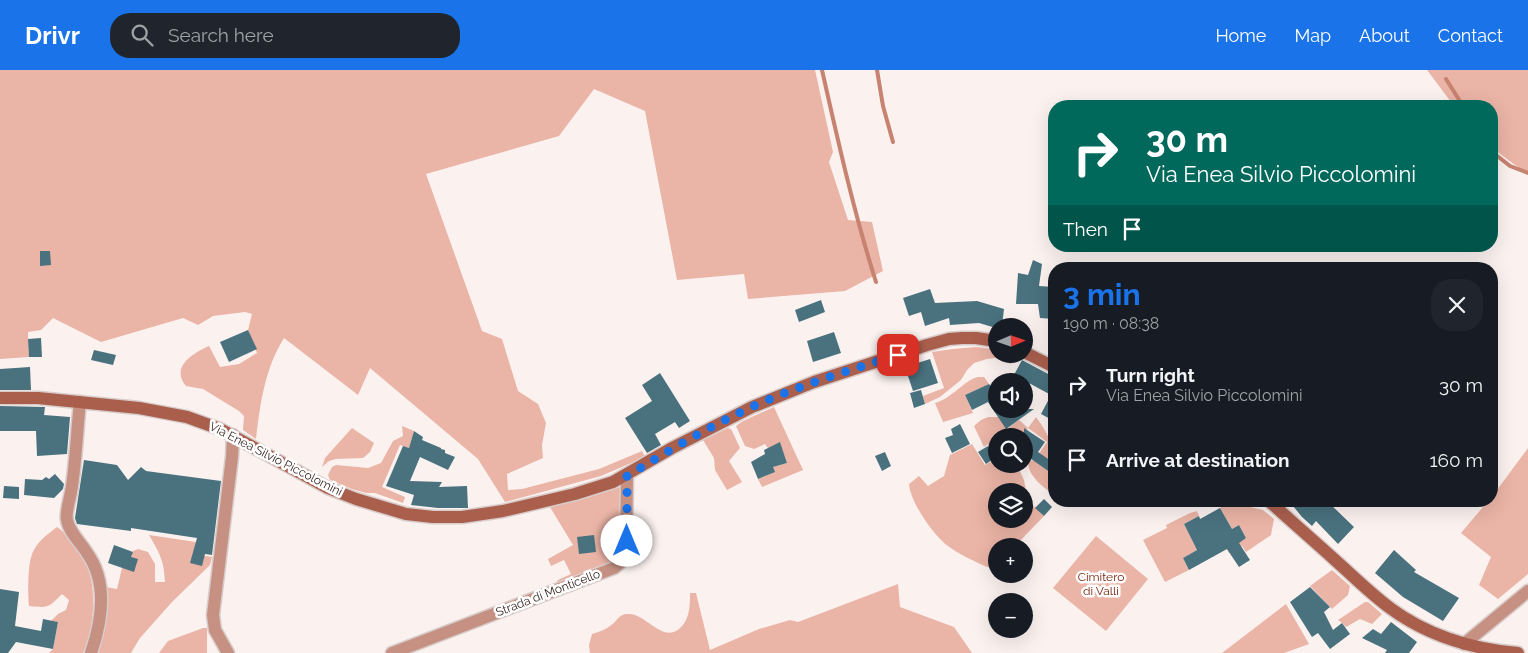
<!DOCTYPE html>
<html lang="en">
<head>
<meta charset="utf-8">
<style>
	:root { --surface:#171b24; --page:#20242c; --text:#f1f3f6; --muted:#9ea1a6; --accent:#1a73e8 }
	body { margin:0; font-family:Raleway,sans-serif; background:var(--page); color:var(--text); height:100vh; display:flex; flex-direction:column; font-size:19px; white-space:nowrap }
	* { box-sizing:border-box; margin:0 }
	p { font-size:16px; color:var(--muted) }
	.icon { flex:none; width:28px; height:28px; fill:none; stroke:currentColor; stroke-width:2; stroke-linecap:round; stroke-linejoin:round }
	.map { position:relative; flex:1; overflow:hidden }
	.drawer { position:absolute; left:1048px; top:192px; width:450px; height:245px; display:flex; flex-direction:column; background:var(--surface); border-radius:20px; box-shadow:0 5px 20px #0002 }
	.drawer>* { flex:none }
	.hud { position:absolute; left:1048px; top:30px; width:450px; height:152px; border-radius:20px; box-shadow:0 5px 20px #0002; background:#00695c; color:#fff; overflow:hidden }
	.needle { width:32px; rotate:88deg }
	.fabs { position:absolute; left:988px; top:248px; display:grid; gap:10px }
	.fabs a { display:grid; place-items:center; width:45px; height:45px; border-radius:50%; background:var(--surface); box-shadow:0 5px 20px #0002; font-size:25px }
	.pin { position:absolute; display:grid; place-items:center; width:42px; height:42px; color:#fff; margin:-21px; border-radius:10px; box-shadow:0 2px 8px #0006 }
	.me { position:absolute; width:55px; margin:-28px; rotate:0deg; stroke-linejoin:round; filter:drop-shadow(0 0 4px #0008) }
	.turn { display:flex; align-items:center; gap:18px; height:105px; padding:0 15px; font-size:22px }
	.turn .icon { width:65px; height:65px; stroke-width:2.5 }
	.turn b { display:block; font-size:35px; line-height:42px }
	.then { display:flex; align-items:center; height:48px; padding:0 15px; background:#0003; gap:10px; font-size:19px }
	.round { display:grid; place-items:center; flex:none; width:52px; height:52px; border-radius:20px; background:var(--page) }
	.overview { display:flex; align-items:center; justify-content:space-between; height:85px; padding:0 15px }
	h1 { font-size:30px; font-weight:700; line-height:38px; color:var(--accent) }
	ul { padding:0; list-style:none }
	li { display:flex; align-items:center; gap:15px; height:75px; padding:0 15px }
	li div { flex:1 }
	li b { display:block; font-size:19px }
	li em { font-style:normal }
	header { display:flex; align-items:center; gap:30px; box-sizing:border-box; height:70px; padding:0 25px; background:var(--accent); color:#fff }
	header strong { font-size:24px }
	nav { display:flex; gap:28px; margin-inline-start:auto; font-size:18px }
	.search { width:350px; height:45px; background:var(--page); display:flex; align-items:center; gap:12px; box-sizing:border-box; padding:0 18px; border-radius:20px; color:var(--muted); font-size:19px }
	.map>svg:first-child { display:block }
	.green { fill:#eab4a6; fill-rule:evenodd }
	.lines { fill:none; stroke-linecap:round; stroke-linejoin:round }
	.stream { stroke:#c78270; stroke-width:4 }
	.building { fill:#49717e }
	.street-casing { stroke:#d8cdcb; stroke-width:15 }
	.secondary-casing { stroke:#d8cdcb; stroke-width:15 }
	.street { stroke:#c69183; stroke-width:12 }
	.secondary { stroke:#aa5f4d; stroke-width:12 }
	.route { stroke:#1a73e8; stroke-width:9; stroke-dasharray:0 16.2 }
	.labels { text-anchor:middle; stroke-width:5; stroke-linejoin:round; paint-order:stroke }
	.street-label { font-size:12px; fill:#362723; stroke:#fff }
	.park-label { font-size:12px; fill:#75220c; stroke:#fff }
</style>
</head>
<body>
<header>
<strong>Drivr</strong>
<div class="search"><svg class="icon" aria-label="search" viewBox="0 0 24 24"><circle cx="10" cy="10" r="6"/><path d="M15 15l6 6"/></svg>Search here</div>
<nav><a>Home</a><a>Map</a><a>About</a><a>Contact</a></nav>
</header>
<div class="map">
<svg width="1528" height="583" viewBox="0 0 1528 583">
	<rect width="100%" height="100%" fill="#fbf2f0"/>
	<g class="green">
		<path d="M 0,0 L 815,0 L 833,82 L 829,92 L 848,150 L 872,152 L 883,201 L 845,221 L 748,229 L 744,204 L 677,210 L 645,41 L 594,19 L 559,66 L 426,104 L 482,261 L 502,269 L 518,321 L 538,334 L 546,353 L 542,375 L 543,388 L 507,404 L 508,420 L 522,419 L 599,399 L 642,381 L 645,387 L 601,406 L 505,432 L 478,389 L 370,298 L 358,325 L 284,268 C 265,298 260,334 256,369 L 243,360 L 244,346 L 239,341 L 203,319 L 186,316 C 170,297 193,283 209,276 L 220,297 L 239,294 L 257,283 L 248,260 L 252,244 L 245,242 L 213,246 L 198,255 L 183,248 L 101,272 L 53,248 L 41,260 L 28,262 L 29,287 L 0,289 Z"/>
		<path d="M 1427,0 L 1528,0 L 1528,102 L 1519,98 L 1491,77 L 1491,36 L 1454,36 Z"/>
		<path d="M 976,277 L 994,279 L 996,279 L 996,284 L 1009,284 L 1015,286 L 1011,294 L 996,288 L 987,289 L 974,293 L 967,300 L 961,310 L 940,327 L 925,334 L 923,326 L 944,318 L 932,282 L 953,279 Z"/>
		<path d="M 978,307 L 984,307 L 989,314 L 965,325 L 973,343 L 943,352 L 935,333 C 953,328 964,310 978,307 Z"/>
		<path d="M 774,337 L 803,400 L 762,417 L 758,409 L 774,402 L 773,397 L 787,393 L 780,373 L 768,378 L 765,374 L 754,379 L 745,376 L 736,356 L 743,351 Z"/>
		<path d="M 988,347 L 998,347 L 1007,359 L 1019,350 L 1028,358 L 1036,347 C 1058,376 1054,390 1054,424 C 1044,419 1028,405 1028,393 L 1030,390 L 1034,391 L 1047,372 L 1028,358 L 1023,366 L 996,366 L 996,394 L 1019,394 L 1018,397 L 1024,410 L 1028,431 L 1044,446 L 1015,476 L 996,476 L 996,495 L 991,498 L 987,497 C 974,491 960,485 948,476 C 934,466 910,432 909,414 L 919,406 L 928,416 L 944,406 L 950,385 L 972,374 L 985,395 L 996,389 L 988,374 L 984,377 L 974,356 L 981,350 ZM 996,421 L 1024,421 L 1024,449 L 996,449 Z"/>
		<path d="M 402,356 L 414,361 L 409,378 L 400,375 L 382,417 L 405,427 L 403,433 L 375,423 L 366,423 L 352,419 L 330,410 L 328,405 L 332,397 L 336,395 L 368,398 L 381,393 L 393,371 L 403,366 Z"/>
		<path d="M 352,358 L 374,373 L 370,382 L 363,388 L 336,389 L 329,391 L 322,397 L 325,388 Z"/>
		<path d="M 728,358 L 732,360 L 732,361 L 740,378 L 729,391 L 742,412 L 727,420 L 715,400 L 714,388 L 703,370 Z"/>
		<path d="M 1528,378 L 1528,504 L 1498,529 L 1479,515 L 1491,487 L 1461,463 L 1488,431 L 1491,431 L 1491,428 Z"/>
		<path d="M 624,416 L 622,467 L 619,468 L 619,476 L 621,476 L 620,490 L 557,516 L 557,511 L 560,509 L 571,504 L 564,490 L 551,496 L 548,489 L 573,475 L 550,437 Z"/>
		<path d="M 1227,431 L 1243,431 L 1250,437 L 1263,440 L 1274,449 L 1271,465 L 1246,482 L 1242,476 L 1229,483 L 1227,479 L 1246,468 L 1239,455 L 1232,459 L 1220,438 Z"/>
		<path d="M 1197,441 L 1199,446 L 1184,454 L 1197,480 L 1183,488 L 1189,500 L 1165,512 L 1143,470 L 1167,458 L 1166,455 L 1190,443 Z"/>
		<path d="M 57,457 C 63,461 68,467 73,474 C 77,479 84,486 86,492 C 97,518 95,558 83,583 L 49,583 L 53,579 L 58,552 L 51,551 L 58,544 L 66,540 L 69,530 L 62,524 C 48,538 49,538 29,536 C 28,523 27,491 34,480 C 39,470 48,464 57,457 Z"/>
		<path d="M 149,465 L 196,472 L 195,484 L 212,487 L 210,495 L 172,532 L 140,568 L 131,583 L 98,583 L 105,559 L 106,517 L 117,519 L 122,498 L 131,487 L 133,481 L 138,479 L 148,482 L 155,494 L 155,512 L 165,512 C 164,490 160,484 149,465 Z"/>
		<path d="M 1096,466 L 1148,509 L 1106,561 L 1053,518 Z"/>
		<path d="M 1332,500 L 1350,516 L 1348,525 L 1332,539 L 1310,516 Z"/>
		<path d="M 898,514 L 900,537 L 954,557 L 972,583 L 590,583 L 589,575 L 592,564 C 598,562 605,560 610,556 C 617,552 618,544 628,544 C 646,543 662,573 679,559 C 690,550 690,536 690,523 L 696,523 L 710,580 L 759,559 L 790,550 L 798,552 Z"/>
		<path d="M 1365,532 L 1368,532 L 1382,544 L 1372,554 L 1360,549 L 1346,557 L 1342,553 L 1338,550 Z"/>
		<path d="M 1286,534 L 1309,574 L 1284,583 L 1222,583 Z"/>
		<path d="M 203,558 L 207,558 L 207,583 L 159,583 L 168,571 Z"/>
	</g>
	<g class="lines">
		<g class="stream">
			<path d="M 822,0 C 838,71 854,143 876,212"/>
			<path d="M 877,0 L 883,36 L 893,72"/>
			<path d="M 1446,9 L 1463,36"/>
			<path d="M 1491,81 L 1510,96 L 1528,103"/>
		</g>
	</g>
	<g class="building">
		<path d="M 40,181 L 50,181 L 51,195 L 40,196 Z"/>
		<path d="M 1033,190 L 1042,194 L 1039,216 L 1054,217 L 1054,249 L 1040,248 L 1038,234 L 1016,234 L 1018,203 L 1028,205 Z"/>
		<path d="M 930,219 L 935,233 L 977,231 L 1004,239 L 1002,256 L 996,256 L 996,258 L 979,253 L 950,255 L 949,248 L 925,256 L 921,242 L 909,246 L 903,228 Z"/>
		<path d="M 821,230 L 825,242 L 799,252 L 795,240 Z"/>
		<path d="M 248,260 L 257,279 L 229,292 L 220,272 Z"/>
		<path d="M 834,262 L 841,283 L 813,292 L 807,271 Z"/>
		<path d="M 41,268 L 42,287 L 29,287 L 28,269 Z"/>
		<path d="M 94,280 L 116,285 L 113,295 L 91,290 Z"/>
		<path d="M 930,289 L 938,313 L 913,321 L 905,297 Z"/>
		<path d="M 1022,290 L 1054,307 L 1054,351 L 1041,344 L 1051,325 L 1014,305 Z"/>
		<path d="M 30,297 L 31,320 L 0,320 L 0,299 Z"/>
		<path d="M 660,303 L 690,351 L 679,358 L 675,352 L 655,364 L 661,375 L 647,383 L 625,348 L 652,331 L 642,315 Z"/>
		<path d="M 989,314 L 996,322 L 996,339 L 1034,339 L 1006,359 L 988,332 L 972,340 L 965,325 Z"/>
		<path d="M 921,320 L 925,334 L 914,338 L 910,323 Z"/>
		<path d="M 0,336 L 45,337 L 44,345 L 70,347 L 67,384 L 37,386 L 36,361 L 0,361 Z"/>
		<path d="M 960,354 L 970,374 L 952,383 L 945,368 L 953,365 L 951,359 Z"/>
		<path d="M 1024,358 L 1045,372 L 1038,382 L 1054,393 L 1054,405 L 1024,384 Z"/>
		<path d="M 414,361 L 423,367 L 422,370 L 441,378 L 441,379 L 445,380 L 445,383 L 455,387 L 448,400 L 420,387 L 410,411 L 442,412 L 439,417 L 467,416 L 468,438 L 438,438 L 411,435 L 414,425 L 386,416 L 403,376 L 409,378 Z"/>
		<path d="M 780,372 L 787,393 L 773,397 L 775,402 L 758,409 L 751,392 L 765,384 L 764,380 Z"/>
		<path d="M 988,376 L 995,388 L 986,394 L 978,382 Z"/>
		<path d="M 885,382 L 891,396 L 882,401 L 875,386 Z"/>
		<path d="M 84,390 L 117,395 L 128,410 L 141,397 L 146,401 L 221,411 L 212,485 L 205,484 L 202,496 L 190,493 L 197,468 L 131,458 L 131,461 L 77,454 L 75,448 Z"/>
		<path d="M 55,404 L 64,414 L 63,419 L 54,428 L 24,425 L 25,409 L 42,410 L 46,407 L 49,409 Z"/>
		<path d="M 4,416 L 19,417 L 19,429 L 3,428 Z"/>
		<path d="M 1044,429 L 1052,437 L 1044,446 L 1035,438 Z"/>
		<path d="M 1289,431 L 1327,431 L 1354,457 L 1338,474 L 1316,451 L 1312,456 L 1302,447 Z"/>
		<path d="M 1220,438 L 1232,459 L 1239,455 L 1246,468 L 1239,473 L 1250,490 L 1239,497 L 1227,479 L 1189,500 L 1183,488 L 1197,480 L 1184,454 L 1199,446 L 1200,449 Z"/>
		<path d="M 594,465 L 596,482 L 579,484 L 577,467 Z"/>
		<path d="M 114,475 L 133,482 L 131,487 L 138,489 L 134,502 L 108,493 Z"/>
		<path d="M 1394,480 L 1416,500 L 1414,502 L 1459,528 L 1443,551 L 1403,527 L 1375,503 Z"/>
		<path d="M 1310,517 L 1330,537 L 1324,542 L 1333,560 L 1342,553 L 1350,564 L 1330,579 L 1318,563 L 1312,567 L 1290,532 Z"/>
		<path d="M 0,519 L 19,522 L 15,556 L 41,561 L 43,549 L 58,552 L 53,579 L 16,572 L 8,583 L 0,583 Z"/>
		<path d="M 1391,552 L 1417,572 L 1409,583 L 1385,583 L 1387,580 L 1362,568 L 1373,559 L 1381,564 Z"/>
	</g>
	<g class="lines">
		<defs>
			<g id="street">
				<path d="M 80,332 C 77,360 76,388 72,416 C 71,426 65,442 67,450 C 69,462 81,473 87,483 C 108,512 102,551 91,583"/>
				<path d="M 1464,574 L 1528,521"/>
				<path d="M 228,583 L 215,560 L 213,545 L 232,387 L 233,365"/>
				<path d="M 392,583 L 614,498 L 621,492 L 626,483 L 627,406"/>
			</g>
			<g id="secondary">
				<path d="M 1024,282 L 1054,297"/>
				<path d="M 0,328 L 38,328 L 139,338 L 187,347 L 220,359 L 328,418 L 356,429 L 406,444 L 433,447 L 462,447 L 503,441 L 575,424 L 613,412 L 672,378 L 752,337 L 814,312 L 927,275 L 949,269 L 962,268 L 976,268 L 996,271"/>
				<path d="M 1269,431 C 1291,451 1313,470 1335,490 C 1353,506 1370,523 1390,538 C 1428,566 1472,579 1518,583"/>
			</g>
		</defs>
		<use href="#street" class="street-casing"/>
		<use href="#secondary" class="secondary-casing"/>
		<use href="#street" class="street"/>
		<use href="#secondary" class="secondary"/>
	</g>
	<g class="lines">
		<path class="route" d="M 627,471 L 627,406 C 668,381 710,356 754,336 C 801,315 850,300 898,285"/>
	</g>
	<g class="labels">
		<g class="street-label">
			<text transform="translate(276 389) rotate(27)" y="4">Via Enea Silvio Piccolomini</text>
			<text transform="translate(548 523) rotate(-21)" y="4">Strada di Monticello</text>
		</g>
		<g class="park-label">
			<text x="1101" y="511">Cimitero<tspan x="1101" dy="14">di Valli</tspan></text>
		</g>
	</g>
</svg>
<div class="fabs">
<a><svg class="needle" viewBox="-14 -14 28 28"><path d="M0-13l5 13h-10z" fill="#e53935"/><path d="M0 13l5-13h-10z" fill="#9ea1a6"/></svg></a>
<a><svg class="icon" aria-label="sound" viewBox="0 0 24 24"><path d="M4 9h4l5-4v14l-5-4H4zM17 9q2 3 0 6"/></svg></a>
<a><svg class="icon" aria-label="search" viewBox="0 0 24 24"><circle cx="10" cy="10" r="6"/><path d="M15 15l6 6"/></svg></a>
<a><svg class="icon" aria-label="layers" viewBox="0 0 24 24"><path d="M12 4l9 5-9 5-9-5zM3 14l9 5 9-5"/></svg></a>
<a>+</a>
<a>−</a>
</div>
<div class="pin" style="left:898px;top:285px;background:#d93025"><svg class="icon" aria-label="arrive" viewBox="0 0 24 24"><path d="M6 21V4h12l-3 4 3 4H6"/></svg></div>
<svg class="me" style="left:627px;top:471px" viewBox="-20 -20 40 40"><circle r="19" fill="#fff"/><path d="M0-13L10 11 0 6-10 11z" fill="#1a73e8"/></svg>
<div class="hud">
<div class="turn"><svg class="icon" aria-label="right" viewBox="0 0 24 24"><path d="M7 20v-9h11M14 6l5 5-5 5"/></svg><div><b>30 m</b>Via Enea Silvio Piccolomini</div></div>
<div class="then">Then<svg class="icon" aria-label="arrive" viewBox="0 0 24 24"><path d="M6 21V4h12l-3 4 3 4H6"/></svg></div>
</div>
<section class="drawer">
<div class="overview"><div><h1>3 min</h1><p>190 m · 08:38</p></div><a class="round"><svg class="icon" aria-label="close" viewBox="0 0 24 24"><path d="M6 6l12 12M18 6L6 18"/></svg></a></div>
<ul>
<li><svg class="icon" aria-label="right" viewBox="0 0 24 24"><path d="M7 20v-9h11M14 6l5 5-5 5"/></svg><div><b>Turn right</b><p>Via Enea Silvio Piccolomini</p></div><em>30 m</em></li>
<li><svg class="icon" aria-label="arrive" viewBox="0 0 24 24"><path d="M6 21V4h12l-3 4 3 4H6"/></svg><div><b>Arrive at destination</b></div><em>160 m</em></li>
</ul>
</section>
</div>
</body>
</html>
